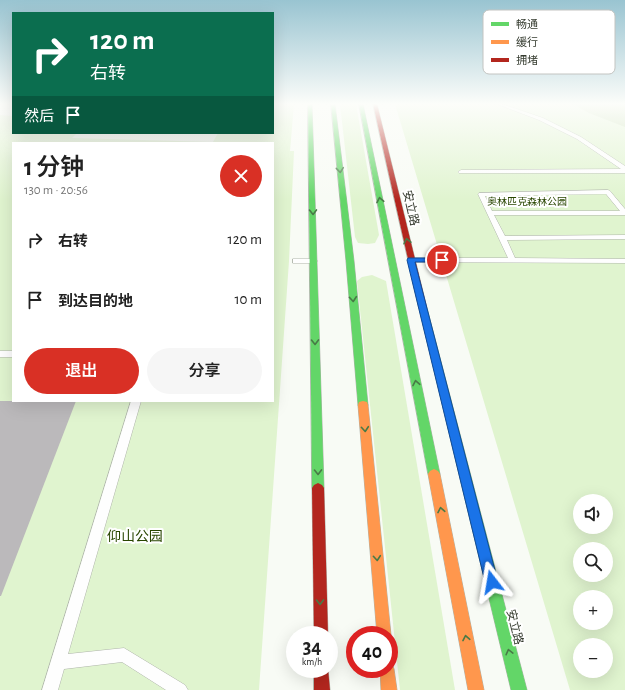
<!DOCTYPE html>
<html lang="zh">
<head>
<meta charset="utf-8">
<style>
	:root { --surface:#fff; --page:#f6f6f6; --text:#222; --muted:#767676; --accent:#d93025 }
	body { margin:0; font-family:"Alegreya Sans","Noto Sans SC",sans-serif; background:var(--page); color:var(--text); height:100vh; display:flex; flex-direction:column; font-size:15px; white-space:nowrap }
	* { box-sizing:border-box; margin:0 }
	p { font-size:13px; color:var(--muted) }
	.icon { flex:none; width:22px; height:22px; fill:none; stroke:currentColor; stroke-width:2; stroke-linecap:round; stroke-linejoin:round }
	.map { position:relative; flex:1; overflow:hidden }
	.drawer { position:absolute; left:12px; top:142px; width:262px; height:260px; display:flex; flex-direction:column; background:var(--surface); border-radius:0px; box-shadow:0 4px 16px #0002 }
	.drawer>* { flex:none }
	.guide { position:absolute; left:12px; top:12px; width:262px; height:122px; border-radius:0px; box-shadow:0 4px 16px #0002; background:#0b6e4f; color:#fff; overflow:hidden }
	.fabs { position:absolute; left:573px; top:494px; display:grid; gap:8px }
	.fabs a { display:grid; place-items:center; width:40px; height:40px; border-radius:50%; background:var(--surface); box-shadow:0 4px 16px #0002; font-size:20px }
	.speed { position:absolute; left:286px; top:626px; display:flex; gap:8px; font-size:20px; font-weight:700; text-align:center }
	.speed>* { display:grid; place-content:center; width:52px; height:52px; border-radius:50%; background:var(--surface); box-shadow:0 4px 16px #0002; line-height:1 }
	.speed small { font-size:10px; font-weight:400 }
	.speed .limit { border:6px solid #d22; background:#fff; color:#111 }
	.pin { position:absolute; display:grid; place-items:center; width:34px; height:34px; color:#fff; margin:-17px; border:2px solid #fff; border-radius:50%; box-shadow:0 1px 4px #0007 }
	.me { position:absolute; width:44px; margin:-22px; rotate:346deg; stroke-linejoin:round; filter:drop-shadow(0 0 3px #0008) }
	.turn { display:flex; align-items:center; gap:14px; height:84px; padding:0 12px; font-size:18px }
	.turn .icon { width:52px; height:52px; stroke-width:2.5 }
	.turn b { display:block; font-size:28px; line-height:34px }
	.then { display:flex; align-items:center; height:38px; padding:0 12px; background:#0003; gap:8px; font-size:15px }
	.round { display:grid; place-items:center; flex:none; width:42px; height:42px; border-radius:21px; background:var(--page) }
	.overview { display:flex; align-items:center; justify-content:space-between; height:68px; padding:0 12px }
	h1 { font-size:24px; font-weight:600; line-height:30px }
	.primary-button { display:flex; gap:8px; margin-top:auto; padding:8px 12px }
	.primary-button a { flex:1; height:46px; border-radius:24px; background:var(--accent); color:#fff; font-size:16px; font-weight:600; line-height:46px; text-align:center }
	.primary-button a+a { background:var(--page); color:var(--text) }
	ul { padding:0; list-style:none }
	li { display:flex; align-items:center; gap:12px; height:60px; padding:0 12px }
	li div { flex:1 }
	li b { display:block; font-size:15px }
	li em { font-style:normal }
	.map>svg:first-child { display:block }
	.green { fill:#e0f4cf; fill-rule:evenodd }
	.water { fill:#c4dcae }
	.building { fill:#bbb9bb }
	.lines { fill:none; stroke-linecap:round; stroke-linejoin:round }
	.lane-casing { stroke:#afb4ab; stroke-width:1 }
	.fast-casing { stroke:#afb4ab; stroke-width:1 }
	.slow-casing { stroke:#afb4ab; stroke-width:1 }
	.jam-casing { stroke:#afb4ab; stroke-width:1 }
	.lane { fill:#fefefe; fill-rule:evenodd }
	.fast { fill:#63d668; fill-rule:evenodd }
	.slow { fill:#ff974d; fill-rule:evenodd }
	.jam { fill:#b3261e; fill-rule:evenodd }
	.oneway { stroke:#487a46 }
	.route { fill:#1a73e8; stroke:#114b97 }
	.labels { text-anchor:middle; stroke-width:4; stroke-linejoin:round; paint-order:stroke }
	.far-park-label { font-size:10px; fill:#294600; stroke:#fff }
	.street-label { font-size:12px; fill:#363c30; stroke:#fff }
	.near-park-label { font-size:14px; fill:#294600; stroke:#fff }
	.key { fill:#fff; stroke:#c3c4c1; stroke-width:1 }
	.key-label { font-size:11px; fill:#363c30 }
</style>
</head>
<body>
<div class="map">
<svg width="625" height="690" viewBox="0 0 625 690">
	<rect width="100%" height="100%" fill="#f8fbf5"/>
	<g class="green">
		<path d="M 273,104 L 294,104 L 290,151 L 294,151 L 289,261 L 259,690 L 0,690 L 0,115 L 13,116 L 13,133 L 77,133 L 72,138 L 213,142 L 218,133 L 273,133 ZM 13,143 L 273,143 L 273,401 L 13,401 Z"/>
		<path d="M 340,104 L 356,104 L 379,235 L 375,243 L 368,244 L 358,243 L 355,237 Z"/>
		<path d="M 395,104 L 625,104 L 625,690 L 570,690 ZM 580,501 L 606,501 L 606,527 L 580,527 ZM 580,549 L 606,549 L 606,575 L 580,575 ZM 580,597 L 606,597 L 606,623 L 580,623 ZM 580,645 L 606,645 L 606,671 L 580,671 Z"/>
		<path d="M 372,275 L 386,281 L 455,690 L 400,690 L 357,281 L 362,277 Z"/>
	</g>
	<path class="water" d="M 573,104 L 625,104 L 625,127 L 589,113 Z"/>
	<path class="building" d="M 0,401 L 76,401 L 1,596 L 0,596 Z"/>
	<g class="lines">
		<defs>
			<g id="lane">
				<path d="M 497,104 L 502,104 L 543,118 L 581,137 L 625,166 L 625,173 L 459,173 L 458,172 L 461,170 L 621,169 L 577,139 L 539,120 Z"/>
				<path d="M 608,190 L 610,191 L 625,209 L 625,215 L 494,215 L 505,236 L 625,235 L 625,239 L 507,240 L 515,258 L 625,259 L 625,263 L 411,262 L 407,260 L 411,258 L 508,258 L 478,194 L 479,193 ZM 606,194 L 620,211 L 492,211 L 485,196 Z"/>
				<path d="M 293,259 L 314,259 L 318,261 L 314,263 L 293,263 Z"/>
				<rect x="0" y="351" width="13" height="6"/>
				<path d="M 131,401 L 141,401 L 68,654 L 124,648 L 185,685 L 188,690 L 166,690 L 122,662 L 64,669 L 58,690 L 42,690 Z"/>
			</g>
			<g id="fast">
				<path d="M 308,104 L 312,104 L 324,488 L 322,491 L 318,493 L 314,491 L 312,488 Z"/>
				<path d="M 331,104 L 335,104 L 354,261 L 368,405 L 367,408 L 359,408 L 358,405 L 346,261 Z"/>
				<path d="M 359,104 L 363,104 L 440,474 L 438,477 L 434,479 L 430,477 L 428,474 Z"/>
				<path d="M 423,305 L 427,308 L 527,690 L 511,690 L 419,308 Z"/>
			</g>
			<g id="slow">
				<path d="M 363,401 L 367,402 L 368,405 L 391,635 L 389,640 L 389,635 L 377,635 L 358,405 L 359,402 Z"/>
				<path d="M 434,469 L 438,471 L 440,474 L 484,690 L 468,690 L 428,474 L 430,471 Z"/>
				<path d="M 389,662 L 392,664 L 394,669 L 397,690 L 381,690 L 380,669 L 389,669 Z"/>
			</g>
			<g id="jam">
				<path d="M 373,104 L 377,104 L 427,308 L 423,311 L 419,308 Z"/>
				<path d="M 318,483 L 322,485 L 324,488 L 328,635 L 314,635 L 312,488 L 314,485 Z"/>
				<path d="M 314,669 L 328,669 L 330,690 L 314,690 Z"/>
			</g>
		</defs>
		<use href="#lane" class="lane-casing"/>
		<use href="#fast" class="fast-casing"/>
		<use href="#slow" class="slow-casing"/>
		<use href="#jam" class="jam-casing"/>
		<use href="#lane" class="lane"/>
		<use href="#fast" class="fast"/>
		<use href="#slow" class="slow"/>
		<use href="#jam" class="jam"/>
	</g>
	<defs><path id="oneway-chevron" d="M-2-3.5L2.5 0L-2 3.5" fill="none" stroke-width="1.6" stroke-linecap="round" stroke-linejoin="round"/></defs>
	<g class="oneway">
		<use href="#oneway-chevron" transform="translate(340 170) rotate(84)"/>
		<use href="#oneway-chevron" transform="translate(380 200) rotate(-101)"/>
		<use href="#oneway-chevron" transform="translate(313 212) rotate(89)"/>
		<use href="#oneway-chevron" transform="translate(407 241) rotate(-103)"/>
		<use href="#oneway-chevron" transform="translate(353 299) rotate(85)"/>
		<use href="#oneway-chevron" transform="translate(315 342) rotate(89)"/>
		<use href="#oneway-chevron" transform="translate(416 383) rotate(-101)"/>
		<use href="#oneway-chevron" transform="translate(365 429) rotate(85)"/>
		<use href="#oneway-chevron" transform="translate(318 472) rotate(89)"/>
		<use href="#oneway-chevron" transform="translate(441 510) rotate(-101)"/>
		<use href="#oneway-chevron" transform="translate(377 558) rotate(85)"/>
		<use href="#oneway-chevron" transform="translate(320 602) rotate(89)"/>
		<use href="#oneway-chevron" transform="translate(466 638) rotate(-101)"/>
		<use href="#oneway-chevron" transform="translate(509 652) rotate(-104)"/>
	</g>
	<linearGradient id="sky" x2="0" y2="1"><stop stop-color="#99c4d1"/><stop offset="0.52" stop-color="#fcfdfa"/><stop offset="1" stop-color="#fcfdfa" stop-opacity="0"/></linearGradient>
	<rect width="625" height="200" fill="url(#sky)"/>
	<path class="route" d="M 408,258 L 442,258 L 446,260 L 442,262 L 415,262 L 498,582 L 497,587 L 492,589 L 487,587 L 485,582 L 407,260 Z"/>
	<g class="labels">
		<g class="far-park-label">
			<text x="527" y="205">奥林匹克森林公园</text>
		</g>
		<g class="street-label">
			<text transform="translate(411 208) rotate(77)" y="4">安立路</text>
			<text transform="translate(515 627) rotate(76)" y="4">安立路</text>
		</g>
		<g class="near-park-label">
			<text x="135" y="541">仰山公园</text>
		</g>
	</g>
	<rect x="483" y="10" width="132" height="64" rx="6" class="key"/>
	<rect x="491" y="22" width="18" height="4" fill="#63d668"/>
	<rect x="491" y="40" width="18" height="4" fill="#ff974d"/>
	<rect x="491" y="58" width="18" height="4" fill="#b3261e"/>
	<g class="key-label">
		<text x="516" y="28">畅通</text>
		<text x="516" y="46">缓行</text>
		<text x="516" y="64">拥堵</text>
	</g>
</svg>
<div class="fabs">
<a><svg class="icon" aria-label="sound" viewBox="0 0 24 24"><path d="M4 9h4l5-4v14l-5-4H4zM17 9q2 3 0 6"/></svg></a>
<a><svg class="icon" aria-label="search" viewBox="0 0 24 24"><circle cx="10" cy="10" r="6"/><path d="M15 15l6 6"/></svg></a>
<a>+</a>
<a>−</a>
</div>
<div class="speed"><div>34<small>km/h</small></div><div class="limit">40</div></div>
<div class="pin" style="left:442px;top:260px;background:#d93025"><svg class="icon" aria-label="arrive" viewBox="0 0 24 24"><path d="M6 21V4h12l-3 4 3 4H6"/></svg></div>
<svg class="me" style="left:492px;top:582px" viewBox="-20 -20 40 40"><path d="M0-17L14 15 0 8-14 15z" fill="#1a73e8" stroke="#fff" stroke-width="4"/></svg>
<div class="guide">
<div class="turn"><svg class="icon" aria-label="right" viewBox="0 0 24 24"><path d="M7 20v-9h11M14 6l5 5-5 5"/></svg><div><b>120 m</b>右转</div></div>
<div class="then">然后<svg class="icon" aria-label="arrive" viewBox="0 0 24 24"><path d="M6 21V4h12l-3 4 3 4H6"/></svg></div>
</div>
<section class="drawer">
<div class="overview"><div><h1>1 分钟</h1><p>130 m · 20:56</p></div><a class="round" style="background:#d93025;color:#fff"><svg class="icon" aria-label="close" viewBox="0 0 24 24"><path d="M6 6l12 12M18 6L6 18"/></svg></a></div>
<ul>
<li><svg class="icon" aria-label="right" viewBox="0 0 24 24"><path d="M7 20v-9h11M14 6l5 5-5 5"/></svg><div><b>右转</b></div><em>120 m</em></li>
<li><svg class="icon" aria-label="arrive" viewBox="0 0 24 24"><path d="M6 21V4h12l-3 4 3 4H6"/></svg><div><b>到达目的地</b></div><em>10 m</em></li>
</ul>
<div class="primary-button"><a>退出</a><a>分享</a></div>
</section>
</div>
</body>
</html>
